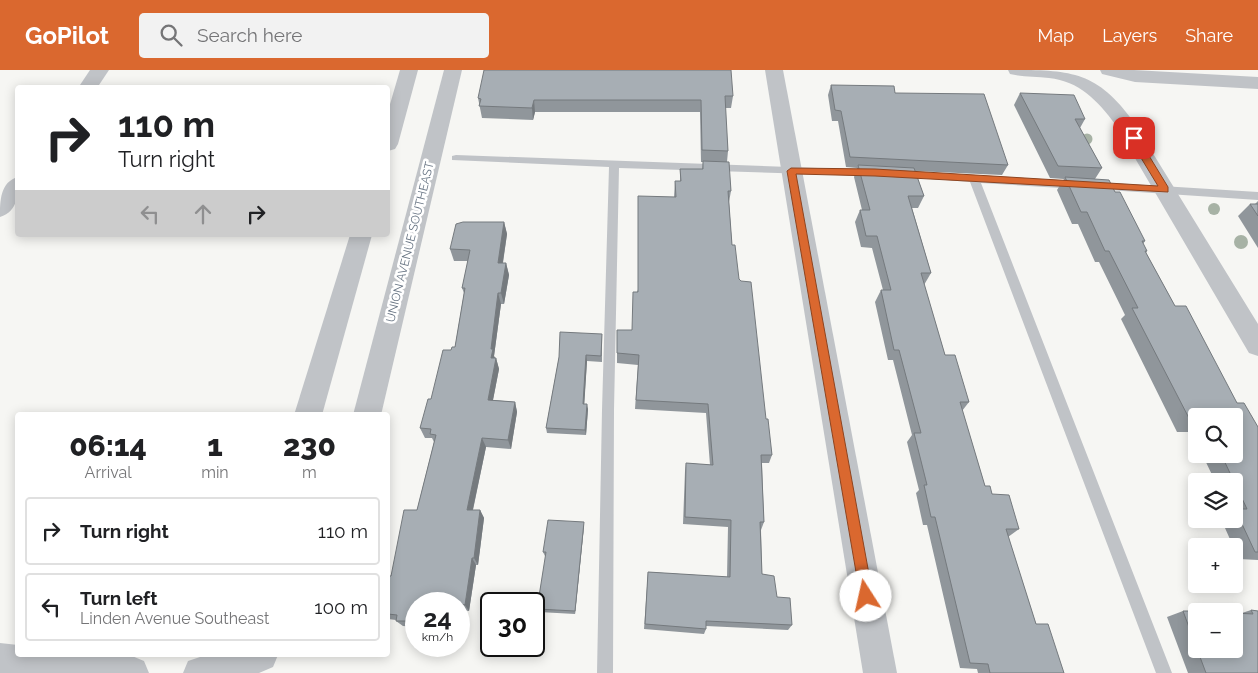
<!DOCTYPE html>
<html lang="en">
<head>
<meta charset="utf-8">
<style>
	:root { --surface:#fff; --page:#f2f2f2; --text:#202124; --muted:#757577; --line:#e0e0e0; --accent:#da682f }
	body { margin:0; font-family:Raleway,sans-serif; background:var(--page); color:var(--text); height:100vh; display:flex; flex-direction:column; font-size:19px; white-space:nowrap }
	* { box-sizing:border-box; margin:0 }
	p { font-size:16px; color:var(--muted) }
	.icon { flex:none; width:28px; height:28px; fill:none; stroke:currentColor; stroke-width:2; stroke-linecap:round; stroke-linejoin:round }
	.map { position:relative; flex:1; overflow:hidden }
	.drawer { position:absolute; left:15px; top:342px; width:375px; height:245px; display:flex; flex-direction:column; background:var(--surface); border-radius:5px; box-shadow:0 2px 12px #0003 }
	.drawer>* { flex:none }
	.top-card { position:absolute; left:15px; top:15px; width:375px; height:152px; border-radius:5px; box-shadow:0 2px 12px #0003; background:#fff; color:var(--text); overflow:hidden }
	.controls { position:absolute; left:1188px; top:338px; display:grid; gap:10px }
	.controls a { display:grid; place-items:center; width:55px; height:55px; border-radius:5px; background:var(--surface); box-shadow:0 2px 12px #0003; font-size:25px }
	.speed { position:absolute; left:405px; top:522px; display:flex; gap:10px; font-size:25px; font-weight:700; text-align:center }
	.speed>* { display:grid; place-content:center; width:65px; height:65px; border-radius:50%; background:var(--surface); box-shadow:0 2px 12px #0003; line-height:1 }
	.speed small { font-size:12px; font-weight:400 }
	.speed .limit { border:2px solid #111; border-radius:8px; background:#fff; color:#111 }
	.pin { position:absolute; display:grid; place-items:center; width:42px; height:42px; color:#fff; margin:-21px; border-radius:10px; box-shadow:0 2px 8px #0006 }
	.me { position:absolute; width:55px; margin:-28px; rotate:350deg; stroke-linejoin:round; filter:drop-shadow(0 0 4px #0008) }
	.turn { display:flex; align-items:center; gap:18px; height:105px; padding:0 20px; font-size:22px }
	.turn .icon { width:65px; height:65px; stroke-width:2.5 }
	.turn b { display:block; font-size:35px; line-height:42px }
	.lanes { display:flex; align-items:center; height:48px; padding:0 20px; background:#0003; justify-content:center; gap:25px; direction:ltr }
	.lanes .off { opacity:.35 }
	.eta { display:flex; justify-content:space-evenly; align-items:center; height:85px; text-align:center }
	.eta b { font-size:30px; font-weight:800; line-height:35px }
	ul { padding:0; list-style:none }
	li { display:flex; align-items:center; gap:15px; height:68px; margin:0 10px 8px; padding:0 10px; border:2px solid var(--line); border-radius:5px }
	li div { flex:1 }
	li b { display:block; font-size:19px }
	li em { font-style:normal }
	header { display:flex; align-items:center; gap:30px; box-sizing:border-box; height:70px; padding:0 25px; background:var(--accent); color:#fff }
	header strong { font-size:24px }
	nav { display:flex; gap:28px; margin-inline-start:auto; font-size:18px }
	.search { width:350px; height:45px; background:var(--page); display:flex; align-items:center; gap:12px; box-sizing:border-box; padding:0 18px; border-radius:5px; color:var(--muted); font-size:19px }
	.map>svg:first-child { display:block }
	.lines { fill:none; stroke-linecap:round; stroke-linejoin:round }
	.lane { fill:#c0c3c7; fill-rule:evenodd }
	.street { fill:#c0c3c7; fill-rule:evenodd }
	.tree { fill:#a7b2a5 }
	.wall { fill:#90969b }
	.shaded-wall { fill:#757a7e }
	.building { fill:#a7aeb4; stroke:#757a7e }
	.route { fill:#da682f; stroke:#8e441f }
	.labels { text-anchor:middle; stroke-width:5; stroke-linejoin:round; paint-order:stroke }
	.street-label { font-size:12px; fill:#677483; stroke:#fff }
</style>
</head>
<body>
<header>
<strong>GoPilot</strong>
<div class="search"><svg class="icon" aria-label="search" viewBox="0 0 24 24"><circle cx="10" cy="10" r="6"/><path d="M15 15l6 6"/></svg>Search here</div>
<nav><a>Map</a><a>Layers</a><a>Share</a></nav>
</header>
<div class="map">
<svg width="1258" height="603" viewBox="0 0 1258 603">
	<rect width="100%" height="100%" fill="#f6f6f3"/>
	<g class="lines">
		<g class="lane">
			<path d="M 456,85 L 873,100 L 878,103 L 873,106 L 619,98 L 614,340 L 613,603 L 597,603 L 602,340 L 609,97 L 452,90 L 452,86 Z"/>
			<path d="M 900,101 L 1077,111 L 1082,115 L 1077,119 L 981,113 L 1172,603 L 1156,603 L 970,112 L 896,106 L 896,102 Z"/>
			<path d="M 1097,112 L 1258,122 L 1258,130 L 1093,119 L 1092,116 Z"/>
		</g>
		<g class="street">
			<path d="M 90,0 L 109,0 L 97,18 L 78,18 Z"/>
			<path d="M 400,0 L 418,0 L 398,74 L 395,79 L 388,81 L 388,41 Z"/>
			<path d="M 444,0 L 462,0 L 381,345 L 353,345 Z"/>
			<path d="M 765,0 L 783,0 L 897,603 L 863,603 Z"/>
			<path d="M 1008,0 C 1069,0 1096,0 1133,51 L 1258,254 L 1258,286 L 1249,283 L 1115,54 C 1098,31 1079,11 1049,8 C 1036,6 1023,7 1010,4 Z"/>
			<path d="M 1100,0 L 1134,0 L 1258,7 L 1258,19 L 1135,12 L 1102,4 Z"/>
			<path d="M 18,107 C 18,123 19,141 0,147 C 0,131 0,112 18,107 Z"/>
			<path d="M 350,165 L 372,165 L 322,345 L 294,345 Z"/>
			<path d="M 0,573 L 18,575 L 18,585 L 132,586 L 144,591 L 149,603 L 0,603 Z"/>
			<path d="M 206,585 L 278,585 L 273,597 L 259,603 L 183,603 L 188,591 Z"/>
		</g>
	</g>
	<g class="tree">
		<circle cx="1087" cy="69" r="5.5"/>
		<circle cx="1214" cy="139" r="6"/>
		<circle cx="1241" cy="172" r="7"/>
	</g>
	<g class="wall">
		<path d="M 831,15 L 895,23 L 1008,95 L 1002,105 L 915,101 L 924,126 L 918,138 L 912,138 L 931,203 L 924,215 L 945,285 L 969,332 L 962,341 L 985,416 L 992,424 L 1019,459 L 1008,467 L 1036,554 L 1064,603 L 978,603 L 977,599 L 960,598 L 927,455 L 923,455 L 916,423 L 919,420 L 907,372 L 912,365 L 893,290 L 888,290 L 875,232 L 881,220 L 883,220 L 872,178 L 861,177 L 855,152 L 860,140 L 862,140 L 854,107 L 857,98 L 846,97 L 838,51 L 832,51 L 828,25 Z"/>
		<path d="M 1020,23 L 1085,49 L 1080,58 L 1102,98 L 1095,109 L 1115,122 L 1145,171 L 1143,174 L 1147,181 L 1146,183 L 1175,236 L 1237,333 L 1258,357 L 1258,490 L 1239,489 L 1234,478 L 1234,476 L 1233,476 L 1221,449 L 1234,449 L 1234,411 L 1215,411 L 1202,384 L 1234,384 L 1196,346 L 1196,376 L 1188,362 L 1177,362 L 1121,249 L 1125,245 L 1099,192 L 1095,192 L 1078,154 L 1072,154 L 1057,120 L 1064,109 L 1050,108 L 1014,35 Z"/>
		<path d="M 733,26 L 731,38 L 725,38 L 728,81 L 727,92 L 731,121 L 729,132 L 732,175 L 772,385 L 769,393 L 762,393 L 764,452 L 761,460 L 762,504 L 777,527 L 792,555 L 788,560 L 706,556 L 706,559 L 704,564 L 644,559 L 648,502 L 727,507 L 728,457 L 683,454 L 685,401 L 686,393 L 710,395 L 706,343 L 635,339 L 638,295 L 617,293 L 617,283 L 632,260 L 637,222 L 674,127 L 675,111 L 680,111 L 680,99 L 702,99 L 703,92 L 701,92 L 700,42 L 535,42 L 533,50 L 482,48 L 478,28 Z"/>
		<path d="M 1258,131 L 1258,178 L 1238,146 L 1250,134 L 1255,134 Z"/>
		<path d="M 504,152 L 507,164 L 503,193 L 506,193 L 509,205 L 504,234 L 501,234 L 494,286 L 495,288 L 496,288 L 499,299 L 493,330 L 515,332 L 517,342 L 511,379 L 486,377 L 473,440 L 480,440 L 484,448 L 478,495 L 476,495 L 469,541 L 459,540 L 459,534 L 416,534 L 416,557 L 403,556 L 396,551 L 396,550 L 388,549 L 388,512 L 391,506 L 417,440 L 434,372 L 432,368 L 425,368 L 420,358 L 431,329 L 451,280 L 455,277 L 464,223 L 462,218 L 468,191 L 454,191 L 450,179 Z"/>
		<path d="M 602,264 L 602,292 L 587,291 L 584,334 L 588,339 L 586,365 L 547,363 L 546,358 L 559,287 Z"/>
		<path d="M 584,456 L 575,544 L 539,542 L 537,539 L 546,486 L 545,486 L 543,482 Z"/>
		<path d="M 1251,540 L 1258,541 L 1258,603 L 1188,603 L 1167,547 L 1183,541 L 1196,541 L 1196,579 L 1234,579 L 1242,543 Z"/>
	</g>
	<g class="shaded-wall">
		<path d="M 534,30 L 535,42 L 533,50 L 532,38 Z"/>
		<path d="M 504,152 L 507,164 L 501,204 L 498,193 Z"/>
		<path d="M 506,193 L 509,205 L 504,234 L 501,223 Z"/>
		<path d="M 498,223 L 501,234 L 494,286 L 496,290 L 491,288 L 491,279 Z"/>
		<path d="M 586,285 L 587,291 L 584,339 L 583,334 Z"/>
		<path d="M 496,288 L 499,299 L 491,340 L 488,330 Z"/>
		<path d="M 515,332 L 517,342 L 511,379 L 508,370 Z"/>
		<path d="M 587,334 L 588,339 L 586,365 L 585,360 Z"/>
		<path d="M 482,368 L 486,377 L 471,448 L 467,440 Z"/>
		<path d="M 480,440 L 484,448 L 478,495 L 474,488 Z"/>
		<path d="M 584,452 L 584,456 L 575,544 L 575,541 Z"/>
		<path d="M 472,488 L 476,495 L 469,541 L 465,535 Z"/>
	</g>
	<g class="building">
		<path d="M 484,0 L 731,0 L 733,26 L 725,26 L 728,81 L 702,80 L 701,30 L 534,30 L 532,38 L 479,36 L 481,29 L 478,28 Z"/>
		<path d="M 831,15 L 894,16 L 895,23 L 984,24 L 1008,95 L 850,87 L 841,41 L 835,40 Z"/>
		<path d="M 1020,23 L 1074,25 L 1085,49 L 1075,49 L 1102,98 L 1058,96 Z"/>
		<path d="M 703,91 L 729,92 L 731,121 L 728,121 L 732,175 L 735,175 L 739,209 L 741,211 L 751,212 L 766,349 L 768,349 L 772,385 L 761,385 L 764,452 L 760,452 L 762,504 L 774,506 L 777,527 L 790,528 L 792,555 L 706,551 L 706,559 L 645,554 L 648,502 L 730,507 L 731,450 L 685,447 L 686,393 L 713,395 L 708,334 L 636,330 L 639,285 L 617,283 L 617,260 L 632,260 L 633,222 L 638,222 L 638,126 L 676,127 L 675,111 L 681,111 L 680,99 L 703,99 Z"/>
		<path d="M 858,95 L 914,98 L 924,126 L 908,126 L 931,203 L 921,203 L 945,285 L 955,285 L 969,332 L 960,332 L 985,416 L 990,416 L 992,424 L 1009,425 L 1019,459 L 1006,459 L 1036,554 L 1048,554 L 1064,603 L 990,603 L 988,594 L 970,593 L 935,447 L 931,447 L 924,415 L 927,415 L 914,363 L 921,363 L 899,280 L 894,280 L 881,220 L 891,220 L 877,166 L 866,166 L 860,140 L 870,140 Z"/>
		<path d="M 1065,107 L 1109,110 L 1115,122 L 1120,122 L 1145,171 L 1142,171 L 1147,181 L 1145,181 L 1175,236 L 1186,236 L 1237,333 L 1244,333 L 1258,357 L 1258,482 L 1255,482 L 1235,439 L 1247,439 L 1221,384 L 1234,384 L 1234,346 L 1196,346 L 1196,352 L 1191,352 L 1132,238 L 1138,238 L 1109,181 L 1105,181 L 1087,142 L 1081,142 Z"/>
		<path d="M 1250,134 L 1258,134 L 1258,146 Z"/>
		<path d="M 463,152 L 504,152 L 498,193 L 506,193 L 501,223 L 498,223 L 491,279 L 493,279 L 491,288 L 496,288 L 488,330 L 515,332 L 508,370 L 482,368 L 467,440 L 480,440 L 474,488 L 472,488 L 465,535 L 459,534 L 416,534 L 416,551 L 396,551 L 397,545 L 388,544 L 388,512 L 389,506 L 391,506 L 404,440 L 417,440 L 436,365 L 430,364 L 431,359 L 420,358 L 428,329 L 431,329 L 443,280 L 451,280 L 452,277 L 455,277 L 465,218 L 462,218 L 470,180 L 450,179 L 456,154 Z"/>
		<path d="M 560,262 L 602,264 L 601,286 L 586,285 L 583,334 L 587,334 L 585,360 L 546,358 L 559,287 Z"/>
		<path d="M 548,450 L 584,452 L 575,541 L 537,539 L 546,482 L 543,482 Z"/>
		<path d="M 1251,540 L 1258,541 L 1258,603 L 1206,603 L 1197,579 L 1234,579 L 1234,543 L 1253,544 Z"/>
		<path d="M 1183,541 L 1196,541 L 1196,576 Z"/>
	</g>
	<path class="route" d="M 1134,65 L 1137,66 L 1168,117 L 1168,122 L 875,106 L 796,104 L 873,526 L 871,531 L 866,533 L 861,531 L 787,101 L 791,98 L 875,99 L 1158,116 L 1129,68 Z"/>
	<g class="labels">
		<g class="street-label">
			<text transform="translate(410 172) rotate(-76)" y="4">UNION AVENUE SOUTHEAST</text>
		</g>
	</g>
</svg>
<div class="controls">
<a><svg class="icon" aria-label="search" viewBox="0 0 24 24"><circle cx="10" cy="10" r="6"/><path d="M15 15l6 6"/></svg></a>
<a><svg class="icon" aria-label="layers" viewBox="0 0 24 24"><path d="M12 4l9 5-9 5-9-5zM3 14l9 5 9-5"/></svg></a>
<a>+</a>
<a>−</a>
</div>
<div class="speed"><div>24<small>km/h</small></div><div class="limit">30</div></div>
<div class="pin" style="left:1134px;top:68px;background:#d93025"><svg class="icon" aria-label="arrive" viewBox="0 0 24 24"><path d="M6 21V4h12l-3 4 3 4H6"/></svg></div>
<svg class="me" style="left:866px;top:526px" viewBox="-20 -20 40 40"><circle r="19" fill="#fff"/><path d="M0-13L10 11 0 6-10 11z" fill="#da682f"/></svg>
<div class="top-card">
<div class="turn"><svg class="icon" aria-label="right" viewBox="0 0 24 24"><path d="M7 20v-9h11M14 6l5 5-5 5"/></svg><div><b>110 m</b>Turn right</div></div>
<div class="lanes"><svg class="icon off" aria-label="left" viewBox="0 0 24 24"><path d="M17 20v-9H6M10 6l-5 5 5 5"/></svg><svg class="icon off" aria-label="ahead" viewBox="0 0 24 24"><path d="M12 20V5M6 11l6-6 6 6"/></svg><svg class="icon" aria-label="right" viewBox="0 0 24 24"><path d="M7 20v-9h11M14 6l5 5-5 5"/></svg></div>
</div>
<section class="drawer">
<div class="eta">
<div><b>06:14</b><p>Arrival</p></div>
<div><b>1</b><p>min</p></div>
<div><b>230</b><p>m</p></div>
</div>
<ul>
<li><svg class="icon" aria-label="right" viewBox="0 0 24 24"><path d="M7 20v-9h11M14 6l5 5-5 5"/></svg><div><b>Turn right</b></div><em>110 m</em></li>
<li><svg class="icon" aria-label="left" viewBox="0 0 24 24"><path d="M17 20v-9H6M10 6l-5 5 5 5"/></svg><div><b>Turn left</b><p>Linden Avenue Southeast</p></div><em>100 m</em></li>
</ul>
</section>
</div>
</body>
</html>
